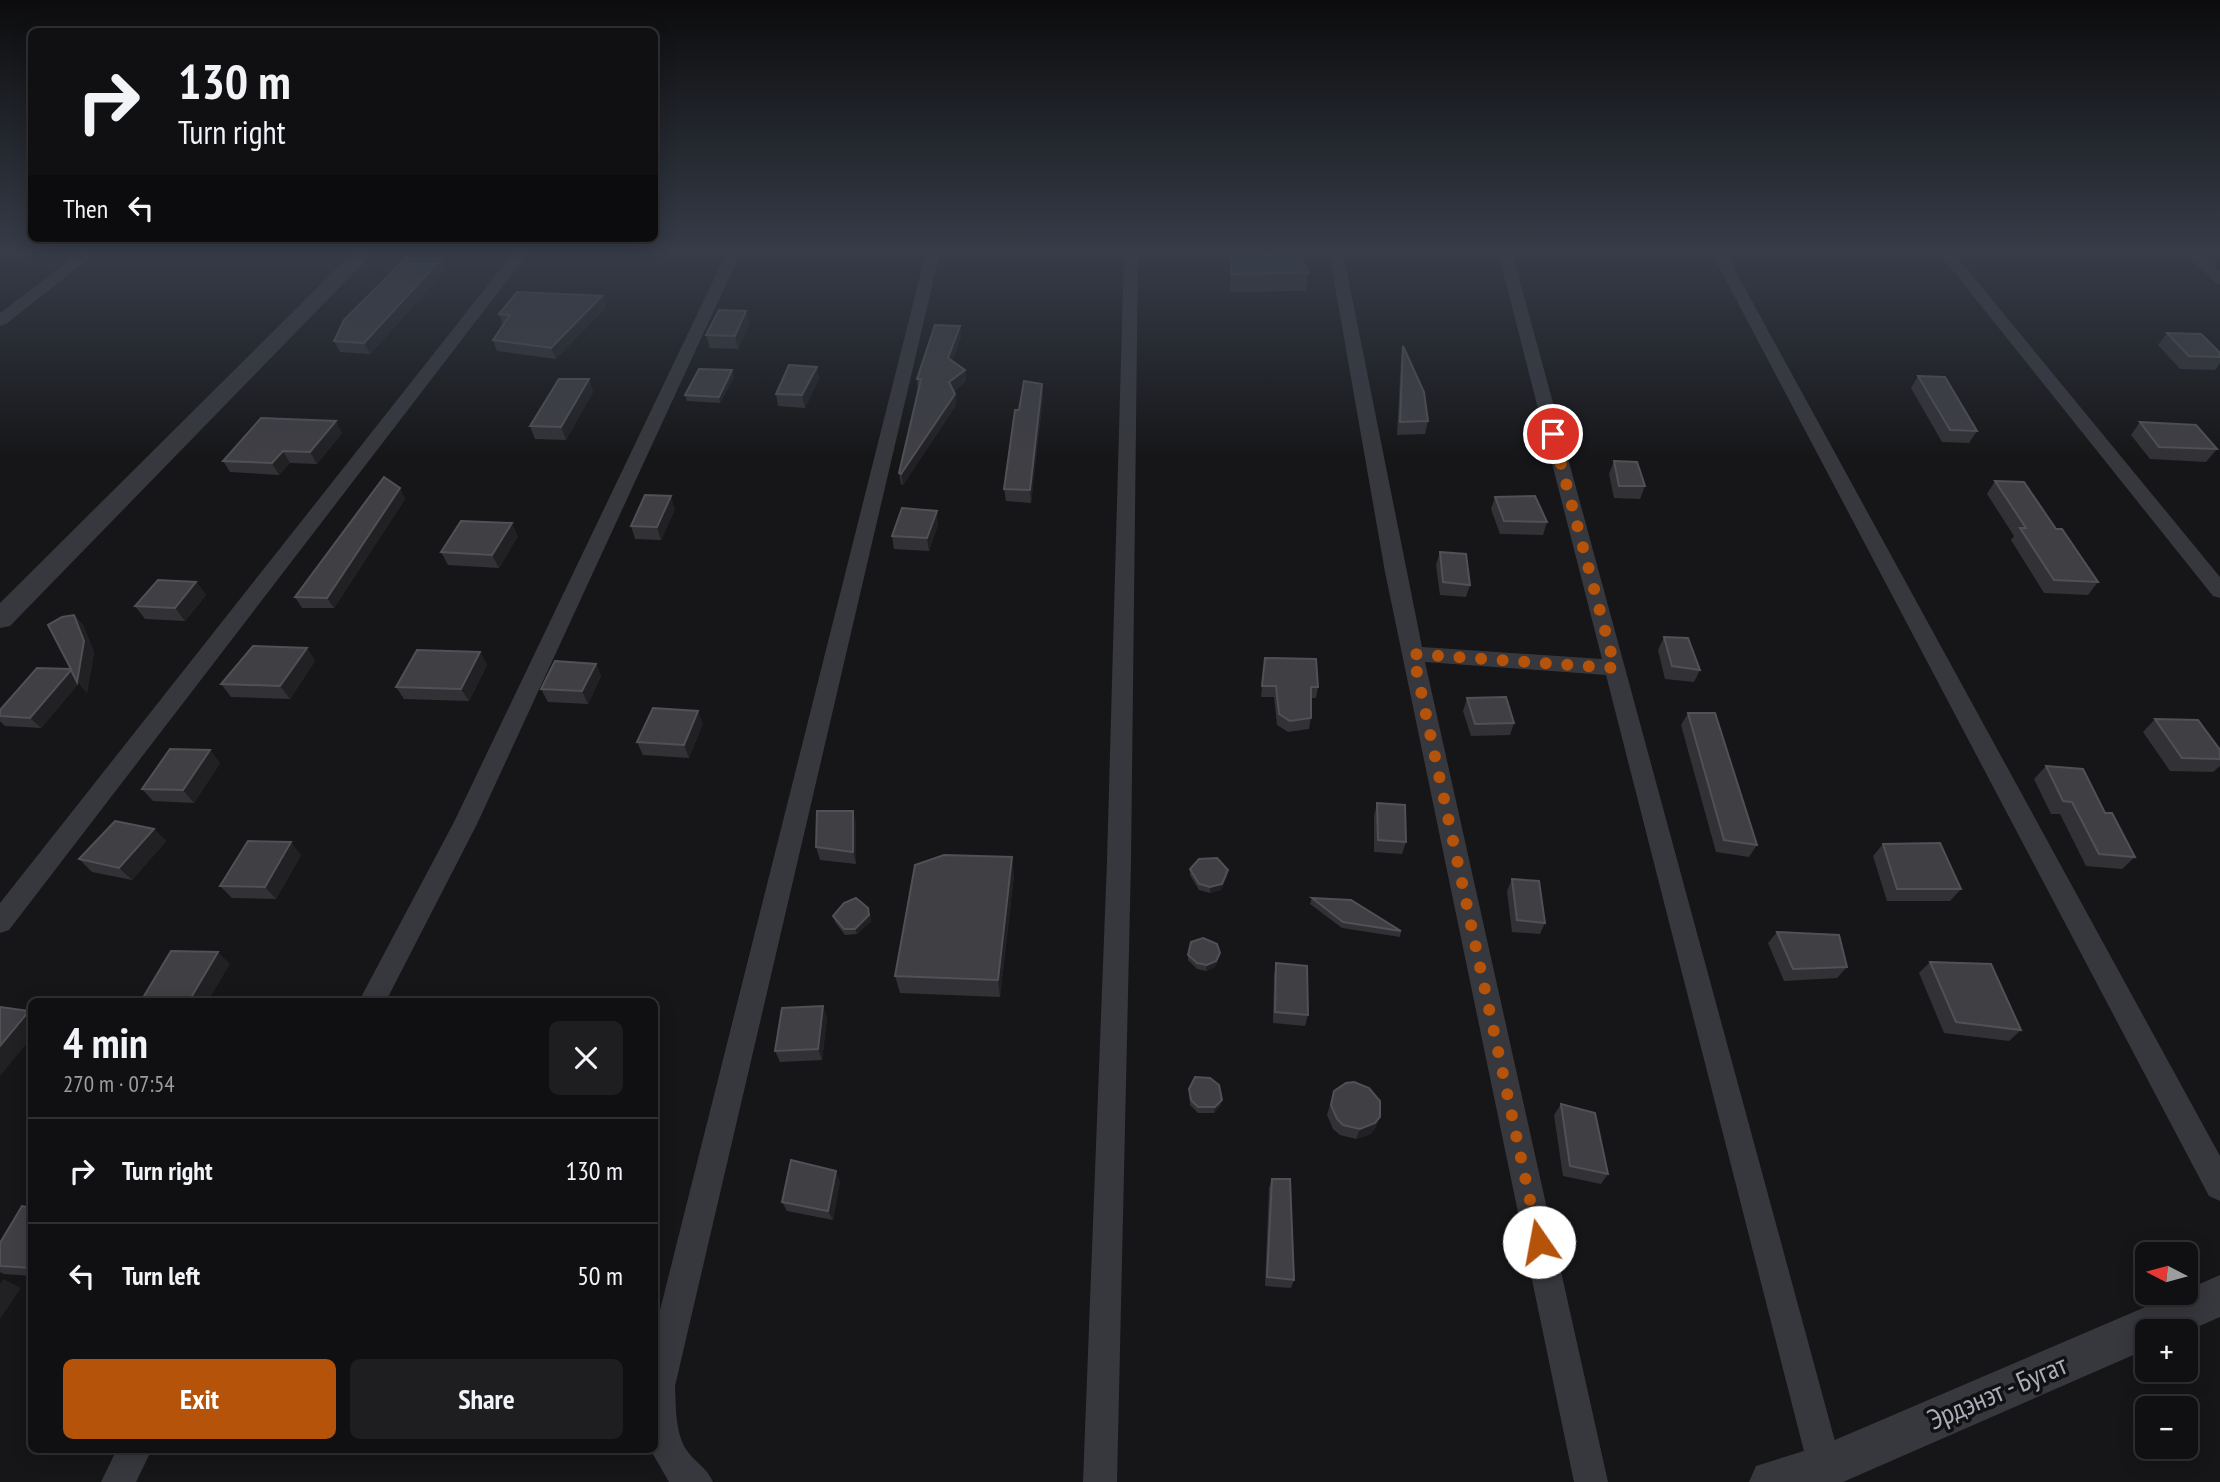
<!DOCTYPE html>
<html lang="en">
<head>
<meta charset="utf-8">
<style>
	:root { --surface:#101012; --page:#1e1e20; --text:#f1f3f6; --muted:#9c9d9f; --line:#303032; --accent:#b45309 }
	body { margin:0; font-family:"PT Sans Narrow",sans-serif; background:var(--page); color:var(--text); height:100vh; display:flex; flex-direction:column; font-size:26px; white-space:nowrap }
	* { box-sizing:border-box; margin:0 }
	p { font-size:23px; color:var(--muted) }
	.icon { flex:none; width:38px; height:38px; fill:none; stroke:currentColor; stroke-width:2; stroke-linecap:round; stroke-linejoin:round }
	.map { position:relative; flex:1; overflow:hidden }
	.drawer { position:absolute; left:28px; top:998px; width:630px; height:455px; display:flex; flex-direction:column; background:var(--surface); border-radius:10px; box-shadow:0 4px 18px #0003,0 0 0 2px var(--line) }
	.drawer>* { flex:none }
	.top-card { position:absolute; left:28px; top:28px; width:630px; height:214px; border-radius:10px; box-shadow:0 4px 18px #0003,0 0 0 2px var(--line); background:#101012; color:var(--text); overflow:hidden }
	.needle { width:46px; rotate:276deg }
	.fabs { position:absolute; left:2135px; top:1242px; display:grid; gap:14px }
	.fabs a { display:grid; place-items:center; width:63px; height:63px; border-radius:10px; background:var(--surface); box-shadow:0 4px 18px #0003,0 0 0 2px var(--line); font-size:35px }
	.pin { position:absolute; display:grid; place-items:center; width:60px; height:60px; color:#fff; margin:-30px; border:4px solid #fff; border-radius:50%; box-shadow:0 2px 7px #0007 }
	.me { position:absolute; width:77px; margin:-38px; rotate:348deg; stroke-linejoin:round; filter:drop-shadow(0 0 5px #0008) }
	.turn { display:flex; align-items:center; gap:24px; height:147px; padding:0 35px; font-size:32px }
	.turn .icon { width:91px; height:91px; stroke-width:2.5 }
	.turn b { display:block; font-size:49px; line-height:60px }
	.then { display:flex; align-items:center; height:66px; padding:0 35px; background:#0003; gap:14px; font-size:26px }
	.round { display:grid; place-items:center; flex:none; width:74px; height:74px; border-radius:10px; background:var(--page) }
	.head { display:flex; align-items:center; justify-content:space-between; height:119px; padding:0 35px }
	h1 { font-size:42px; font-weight:600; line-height:52px }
	.button { display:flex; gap:14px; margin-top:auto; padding:14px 35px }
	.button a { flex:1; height:80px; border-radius:10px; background:var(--accent); color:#fff; font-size:28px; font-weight:600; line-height:80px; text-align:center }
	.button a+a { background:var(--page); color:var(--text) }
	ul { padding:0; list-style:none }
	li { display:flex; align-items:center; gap:21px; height:105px; padding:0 35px; border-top:2px solid var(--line) }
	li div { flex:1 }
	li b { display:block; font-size:26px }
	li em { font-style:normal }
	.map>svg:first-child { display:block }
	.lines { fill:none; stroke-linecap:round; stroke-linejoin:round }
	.minor { fill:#37383d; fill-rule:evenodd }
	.tertiary { fill:#37383d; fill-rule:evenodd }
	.wall { fill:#323236 }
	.shaded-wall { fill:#212124 }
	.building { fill:#3f3f44; stroke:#4f5156; stroke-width:2 }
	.route { stroke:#b45309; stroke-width:12; stroke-dasharray:0 21.6 }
	.labels { text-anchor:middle; stroke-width:7; stroke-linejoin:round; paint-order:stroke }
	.near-street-label { font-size:28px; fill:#a8adb8; stroke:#111113 }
</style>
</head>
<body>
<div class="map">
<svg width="2220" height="1482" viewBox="0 0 2220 1482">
	<rect width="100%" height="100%" fill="#161618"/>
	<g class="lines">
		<g class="minor">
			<path d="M 81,252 L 97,252 L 6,324 L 0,326 L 0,313 Z"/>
			<path d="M 514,252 L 529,252 L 9,930 L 0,933 L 0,903 Z"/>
			<path d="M 727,252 L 741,252 L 477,824 L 386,1001 L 359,1001 L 454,822 Z"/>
			<path d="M 926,252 L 940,252 L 675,1386 C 676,1407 675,1435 688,1452 C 697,1464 707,1468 713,1482 L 669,1482 L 650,1449 L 654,1449 L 654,1334 Z"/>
			<path d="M 1124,252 L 1138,252 L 1131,861 L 1117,1482 L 1083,1482 L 1107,861 Z"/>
			<path d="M 1329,252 L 1343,252 L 1422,647 L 1602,659 L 1498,252 L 1512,252 L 1842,1467 L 1837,1479 L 1830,1482 L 1813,1479 L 1808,1467 L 1606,675 L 1425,662 L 1608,1482 L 1574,1482 L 1385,572 Z"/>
			<path d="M 1711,252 L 1725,252 L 2220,1156 L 2220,1201 L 2209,1196 Z"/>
			<path d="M 1938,252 L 1953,252 L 2220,577 L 2220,598 L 2213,596 Z"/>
			<path d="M 2183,252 L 2199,252 L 2220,271 L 2220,284 L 2215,282 Z"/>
			<path d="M 117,1449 L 152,1449 L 136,1482 L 101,1482 Z"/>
		</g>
		<g class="tertiary">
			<path d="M 353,252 L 374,252 L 10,626 L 0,628 L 0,603 Z"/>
			<path d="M 2220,1275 L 2220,1317 L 2186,1332 L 2147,1332 L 2147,1349 L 1843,1482 L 1749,1482 L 1756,1466 L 1823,1445 L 2178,1293 L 2186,1293 L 2186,1290 Z"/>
		</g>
	</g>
	<g class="wall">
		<path d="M 1231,252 L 1308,273 L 1306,291 L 1230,292 Z"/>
		<path d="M 446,270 L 370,354 L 340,352 L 334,341 Z"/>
		<path d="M 602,296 L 606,307 L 556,359 L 497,351 L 493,340 L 503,325 L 499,314 Z"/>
		<path d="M 746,311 L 749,324 L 738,349 L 710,348 L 706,335 Z"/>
		<path d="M 960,326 L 961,337 L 952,361 L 965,370 L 966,381 L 954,391 L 955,394 L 956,405 L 903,485 L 901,484 L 899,473 L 918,390 L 917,379 Z"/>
		<path d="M 2167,333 L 2220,353 L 2220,363 L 2215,370 L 2180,369 L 2158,345 Z"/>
		<path d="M 1403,346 L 1428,421 L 1425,434 L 1397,435 L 1401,359 Z"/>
		<path d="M 817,367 L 819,379 L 805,408 L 778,406 L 776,394 Z"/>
		<path d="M 732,370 L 734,377 L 720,403 L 687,401 L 685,395 Z"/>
		<path d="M 1918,376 L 1977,431 L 1969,443 L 1942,442 L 1911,388 Z"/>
		<path d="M 589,379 L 593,392 L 566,440 L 535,439 L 530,426 Z"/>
		<path d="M 1042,384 L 1043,396 L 1031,503 L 1006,501 L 1004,489 L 1019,410 Z"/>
		<path d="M 2140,422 L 2217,449 L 2206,462 L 2150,459 L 2131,435 Z"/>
		<path d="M 342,433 L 317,464 L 290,463 L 279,475 L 230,472 L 223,461 Z"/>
		<path d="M 1614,461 L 1645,486 L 1640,499 L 1614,498 L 1609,474 Z"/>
		<path d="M 1995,481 L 2056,529 L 2098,582 L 2088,595 L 2044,593 L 2011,540 L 2014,536 L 1987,494 Z"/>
		<path d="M 400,488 L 405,499 L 334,608 L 302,608 L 295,597 Z"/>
		<path d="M 1495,497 L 1547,522 L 1543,535 L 1500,534 L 1491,509 Z"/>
		<path d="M 675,509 L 661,540 L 635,539 L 631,526 Z"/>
		<path d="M 938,524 L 929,551 L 894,549 L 892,536 Z"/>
		<path d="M 518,536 L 499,568 L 448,565 L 441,552 Z"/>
		<path d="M 1440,552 L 1470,585 L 1466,597 L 1440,595 L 1436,565 Z"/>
		<path d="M 196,582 L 206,595 L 185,621 L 145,619 L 135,606 Z"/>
		<path d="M 74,615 L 83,625 L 94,652 L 87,693 L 79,683 L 41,728 L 5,726 L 0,721 L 0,710 L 71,669 Z"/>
		<path d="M 1664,637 L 1700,670 L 1694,682 L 1665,679 L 1658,650 Z"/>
		<path d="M 307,648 L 315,661 L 290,699 L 231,697 L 221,684 Z"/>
		<path d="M 480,652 L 487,665 L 469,701 L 404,699 L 396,687 Z"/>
		<path d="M 1265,658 L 1318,687 L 1316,698 L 1311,698 L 1311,718 L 1309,729 L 1288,732 L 1277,725 L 1274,697 L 1261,697 Z"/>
		<path d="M 596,664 L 601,676 L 588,704 L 548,702 L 541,689 Z"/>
		<path d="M 1467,698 L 1514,723 L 1510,735 L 1471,736 L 1463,711 Z"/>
		<path d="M 1688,713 L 1757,845 L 1749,857 L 1716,852 L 1681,725 Z"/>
		<path d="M 2155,719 L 2220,750 L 2220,766 L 2213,772 L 2170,771 L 2143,732 Z"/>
		<path d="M 703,723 L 689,758 L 643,755 L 637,742 Z"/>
		<path d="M 210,750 L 220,763 L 194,803 L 153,801 L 142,789 Z"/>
		<path d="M 2046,766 L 2105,813 L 2135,857 L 2122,869 L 2086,866 L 2060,814 L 2051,814 L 2034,779 Z"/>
		<path d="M 1377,803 L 1406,842 L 1402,854 L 1374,852 L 1374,816 Z"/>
		<path d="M 853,811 L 856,823 L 856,864 L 820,860 L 816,847 Z"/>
		<path d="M 154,829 L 166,841 L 132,880 L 92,872 L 79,859 Z"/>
		<path d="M 1883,844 L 1961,889 L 1950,901 L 1887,901 L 1873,856 Z"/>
		<path d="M 301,855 L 276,899 L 232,898 L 220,886 Z"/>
		<path d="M 1190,869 L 1227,876 L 1221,890 L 1210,893 L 1199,890 L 1190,875 Z"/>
		<path d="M 1014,875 L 1000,997 L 900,993 L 895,976 Z"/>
		<path d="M 1512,879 L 1545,923 L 1540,934 L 1512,932 L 1507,891 Z"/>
		<path d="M 1312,898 L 1401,931 L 1400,937 L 1342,928 L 1310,904 Z"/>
		<path d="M 868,908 L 871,921 L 857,934 L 845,935 L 835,922 L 833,916 Z"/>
		<path d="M 1777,932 L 1847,967 L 1837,978 L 1784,981 L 1768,943 Z"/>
		<path d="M 1220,953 L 1219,958 L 1215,967 L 1206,971 L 1197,969 L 1188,960 L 1188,955 Z"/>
		<path d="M 1930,962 L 2021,1030 L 2009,1041 L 1944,1033 L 1919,973 Z"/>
		<path d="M 1276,963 L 1308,1015 L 1305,1026 L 1273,1023 L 1274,975 Z"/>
		<path d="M 827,1018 L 822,1060 L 780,1062 L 775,1051 Z"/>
		<path d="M 1189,1089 L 1221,1105 L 1214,1113 L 1198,1113 L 1190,1105 Z"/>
		<path d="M 1334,1091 L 1376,1127 L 1371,1134 L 1356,1139 L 1340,1135 L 1333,1129 L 1327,1115 Z"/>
		<path d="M 1561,1104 L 1608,1174 L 1601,1184 L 1563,1176 L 1554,1115 Z"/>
		<path d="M 1272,1179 L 1294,1280 L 1291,1288 L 1265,1286 L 1269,1188 Z"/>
		<path d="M 840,1181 L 833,1220 L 787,1211 L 782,1202 Z"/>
		<path d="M 32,1199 L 32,1276 L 4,1274 L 0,1272 L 0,1243 Z"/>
	</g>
	<g class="shaded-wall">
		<path d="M 441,259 L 446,270 L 370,354 L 364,343 Z"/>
		<path d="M 602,296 L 606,307 L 556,359 L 551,348 Z"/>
		<path d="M 746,311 L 749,324 L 738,349 L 735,336 Z"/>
		<path d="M 960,326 L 961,337 L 949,370 L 948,358 Z"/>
		<path d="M 817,367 L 819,379 L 805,408 L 802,395 Z"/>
		<path d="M 732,370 L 734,377 L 720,403 L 719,397 Z"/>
		<path d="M 965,370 L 966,381 L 950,393 L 949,382 Z"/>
		<path d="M 589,379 L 593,392 L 566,440 L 561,427 Z"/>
		<path d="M 1042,384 L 1043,396 L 1031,503 L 1030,490 Z"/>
		<path d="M 955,394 L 956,405 L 903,485 L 901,474 Z"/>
		<path d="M 336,421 L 342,433 L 317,464 L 310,452 Z"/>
		<path d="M 283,451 L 290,463 L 279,475 L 272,463 Z"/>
		<path d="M 400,488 L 405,499 L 334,608 L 327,598 Z"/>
		<path d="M 671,496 L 675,509 L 661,540 L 657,527 Z"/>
		<path d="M 937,511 L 938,524 L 929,551 L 927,538 Z"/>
		<path d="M 512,523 L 518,536 L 499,568 L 492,555 Z"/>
		<path d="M 196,582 L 206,595 L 185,621 L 175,608 Z"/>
		<path d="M 74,615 L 83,625 L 94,652 L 87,693 L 79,683 L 41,728 L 30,718 L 71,670 Z"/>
		<path d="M 307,648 L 315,661 L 290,699 L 280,686 Z"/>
		<path d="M 480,652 L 487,665 L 469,701 L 461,689 Z"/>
		<path d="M 596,664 L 601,676 L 588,704 L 582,691 Z"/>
		<path d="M 698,711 L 703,723 L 689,758 L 684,745 Z"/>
		<path d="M 210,750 L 220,763 L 194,803 L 183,790 Z"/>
		<path d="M 853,811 L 856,823 L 856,864 L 853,852 Z"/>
		<path d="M 154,829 L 166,841 L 132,880 L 119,868 Z"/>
		<path d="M 291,842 L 301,855 L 276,899 L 265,887 Z"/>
		<path d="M 1012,857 L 1014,875 L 1000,997 L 998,980 Z"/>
		<path d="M 1228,870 L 1227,876 L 1221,890 L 1210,893 L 1210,887 Z"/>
		<path d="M 869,915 L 871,921 L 857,934 L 855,929 Z"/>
		<path d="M 218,952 L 230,964 L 208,1001 L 189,1001 Z"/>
		<path d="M 1220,953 L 1219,958 L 1215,967 L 1206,971 L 1207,965 Z"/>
		<path d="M 823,1006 L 827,1018 L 822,1060 L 818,1049 Z"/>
		<path d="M 29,1011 L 32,1013 L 32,1037 L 0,1076 L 0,1046 Z"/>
		<path d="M 1222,1100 L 1221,1105 L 1214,1113 L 1215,1107 Z"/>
		<path d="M 1380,1117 L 1376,1127 L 1371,1134 L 1356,1139 L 1360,1129 Z"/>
		<path d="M 836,1171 L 840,1181 L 833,1220 L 828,1211 Z"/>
		<path d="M 3,1279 L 21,1288 L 0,1319 L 0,1284 Z"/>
	</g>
	<g class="building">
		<path d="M 1232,252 L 1300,252 L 1308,273 L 1231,274 Z"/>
		<path d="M 407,257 L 441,259 L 364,343 L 334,341 L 344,320 Z"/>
		<path d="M 517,292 L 602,296 L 551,348 L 493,340 L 510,315 L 499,314 Z"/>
		<path d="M 719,310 L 746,311 L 735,336 L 706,335 Z"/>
		<path d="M 935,325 L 960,326 L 948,358 L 965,370 L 949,382 L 955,394 L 901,474 L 899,473 L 921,379 L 917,379 Z"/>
		<path d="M 2167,333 L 2201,334 L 2220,353 L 2220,357 L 2189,356 Z"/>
		<path d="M 1403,346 L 1424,392 L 1428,421 L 1400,422 Z"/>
		<path d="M 789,365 L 817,367 L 802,395 L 776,394 Z"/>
		<path d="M 699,369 L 732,370 L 719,397 L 685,395 Z"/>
		<path d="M 1918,376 L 1945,377 L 1977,431 L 1950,430 Z"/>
		<path d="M 559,379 L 589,379 L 561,427 L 530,426 Z"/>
		<path d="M 1024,381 L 1042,384 L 1030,490 L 1004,489 L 1015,410 L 1019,410 Z"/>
		<path d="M 261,418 L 336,421 L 310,452 L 283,451 L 272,463 L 223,461 Z"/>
		<path d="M 2140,422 L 2196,425 L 2217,449 L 2159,447 Z"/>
		<path d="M 1614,461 L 1637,462 L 1645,486 L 1619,486 Z"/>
		<path d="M 384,477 L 400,488 L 327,598 L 295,597 Z"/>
		<path d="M 1995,481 L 2024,482 L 2056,529 L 2062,529 L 2098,582 L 2054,580 L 2020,528 L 2026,528 Z"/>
		<path d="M 645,495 L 671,496 L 657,527 L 631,526 Z"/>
		<path d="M 1535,496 L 1547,522 L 1504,521 L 1495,497 Z"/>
		<path d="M 902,508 L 937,511 L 927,538 L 892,536 Z"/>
		<path d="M 461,521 L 512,523 L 492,555 L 441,552 Z"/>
		<path d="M 1440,552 L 1466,554 L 1470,585 L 1443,582 Z"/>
		<path d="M 158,580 L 196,582 L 175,608 L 135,606 Z"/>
		<path d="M 74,615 L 84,641 L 77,682 L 71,670 L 30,718 L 0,716 L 0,710 L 37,668 L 71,669 L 48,625 L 62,617 Z"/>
		<path d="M 1664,637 L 1688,638 L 1700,670 L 1672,666 Z"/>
		<path d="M 253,646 L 307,648 L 280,686 L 221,684 Z"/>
		<path d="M 417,650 L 480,652 L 461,689 L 396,687 Z"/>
		<path d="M 1265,658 L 1316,659 L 1318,687 L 1311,687 L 1311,718 L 1290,721 L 1279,714 L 1276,686 L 1262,686 Z"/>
		<path d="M 555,661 L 596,664 L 582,691 L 541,689 Z"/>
		<path d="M 1506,697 L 1514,723 L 1475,724 L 1467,698 Z"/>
		<path d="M 653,708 L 698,711 L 684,745 L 637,742 Z"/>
		<path d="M 1688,713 L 1715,713 L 1757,845 L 1724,840 Z"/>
		<path d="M 2155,719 L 2198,720 L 2220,750 L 2220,759 L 2182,758 Z"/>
		<path d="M 170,749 L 210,750 L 183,790 L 142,789 Z"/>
		<path d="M 2046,766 L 2083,769 L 2105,813 L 2112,813 L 2135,857 L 2099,854 L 2072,802 L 2063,801 Z"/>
		<path d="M 1377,803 L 1405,805 L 1406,842 L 1378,840 Z"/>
		<path d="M 817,811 L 853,811 L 853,852 L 816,847 Z"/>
		<path d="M 115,821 L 154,829 L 119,868 L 79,859 Z"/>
		<path d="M 248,841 L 291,842 L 265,887 L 220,886 Z"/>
		<path d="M 1940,843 L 1961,889 L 1897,889 L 1883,844 Z"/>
		<path d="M 944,855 L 1012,857 L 998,980 L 895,976 L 915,865 Z"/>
		<path d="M 1217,858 L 1228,870 L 1222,884 L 1210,887 L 1199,884 L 1190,869 L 1199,859 Z"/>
		<path d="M 1512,879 L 1539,881 L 1545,923 L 1517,920 Z"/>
		<path d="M 856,898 L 868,908 L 869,915 L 855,929 L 844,929 L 833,916 L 844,903 Z"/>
		<path d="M 1312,898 L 1351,900 L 1401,931 L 1343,922 Z"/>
		<path d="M 1777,932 L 1839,935 L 1847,967 L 1793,969 Z"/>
		<path d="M 1203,938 L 1217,944 L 1220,953 L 1216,961 L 1207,965 L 1197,963 L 1188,955 L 1191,942 Z"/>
		<path d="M 171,951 L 218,952 L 189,1001 L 141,1001 Z"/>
		<path d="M 1930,962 L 1991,964 L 2021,1030 L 1956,1022 Z"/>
		<path d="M 1276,963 L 1307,966 L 1308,1015 L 1275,1012 Z"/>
		<path d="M 823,1006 L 818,1049 L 775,1051 L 782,1008 Z"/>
		<path d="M 0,1007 L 29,1011 L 0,1046 Z"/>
		<path d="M 1195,1077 L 1210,1078 L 1219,1085 L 1222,1100 L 1215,1107 L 1198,1107 L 1191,1100 L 1189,1089 Z"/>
		<path d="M 1354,1082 L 1369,1088 L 1380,1101 L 1380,1117 L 1375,1123 L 1360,1129 L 1343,1125 L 1337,1119 L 1331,1105 L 1334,1091 L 1346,1083 Z"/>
		<path d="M 1561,1104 L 1595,1113 L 1608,1174 L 1570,1166 Z"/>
		<path d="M 791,1160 L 836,1171 L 828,1211 L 782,1202 Z"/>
		<path d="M 1272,1179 L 1290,1179 L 1294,1280 L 1267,1277 Z"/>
		<path d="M 32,1199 L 32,1268 L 0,1266 L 0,1243 L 22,1206 L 27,1207 Z"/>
	</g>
	<linearGradient id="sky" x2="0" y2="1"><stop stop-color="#0c0c0d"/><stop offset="0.55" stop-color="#363c48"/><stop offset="1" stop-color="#363c48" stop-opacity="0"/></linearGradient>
	<rect width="2220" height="459" fill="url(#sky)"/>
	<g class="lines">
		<path class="route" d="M 1539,1242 L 1413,654 L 1615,668 L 1553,434"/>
	</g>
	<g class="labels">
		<g class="near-street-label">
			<text transform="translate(1997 1392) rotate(-23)" y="10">Эрдэнэт - Бугат</text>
		</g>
	</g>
</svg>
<div class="fabs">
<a><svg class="needle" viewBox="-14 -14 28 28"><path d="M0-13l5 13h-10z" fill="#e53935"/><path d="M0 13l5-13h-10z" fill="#9c9d9f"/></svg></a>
<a>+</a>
<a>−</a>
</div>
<div class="pin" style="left:1553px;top:434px;background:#d93025"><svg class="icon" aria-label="arrive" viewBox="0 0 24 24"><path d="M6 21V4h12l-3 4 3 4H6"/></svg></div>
<svg class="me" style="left:1539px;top:1242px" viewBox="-20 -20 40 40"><circle r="19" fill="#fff"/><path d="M0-13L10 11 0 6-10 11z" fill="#b45309"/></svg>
<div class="top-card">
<div class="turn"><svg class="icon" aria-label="right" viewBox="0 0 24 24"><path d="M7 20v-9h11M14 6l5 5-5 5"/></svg><div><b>130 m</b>Turn right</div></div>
<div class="then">Then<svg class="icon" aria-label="left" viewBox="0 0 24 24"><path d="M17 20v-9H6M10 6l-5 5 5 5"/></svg></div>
</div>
<section class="drawer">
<div class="head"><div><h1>4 min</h1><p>270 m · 07:54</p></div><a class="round"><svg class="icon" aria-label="close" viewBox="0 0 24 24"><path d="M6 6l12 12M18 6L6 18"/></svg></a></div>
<ul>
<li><svg class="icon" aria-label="right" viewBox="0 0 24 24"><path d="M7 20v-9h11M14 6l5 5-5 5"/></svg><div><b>Turn right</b></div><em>130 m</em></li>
<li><svg class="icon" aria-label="left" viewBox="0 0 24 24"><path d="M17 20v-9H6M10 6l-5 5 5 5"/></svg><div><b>Turn left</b></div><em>50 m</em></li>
</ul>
<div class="button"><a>Exit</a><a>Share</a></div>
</section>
</div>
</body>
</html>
